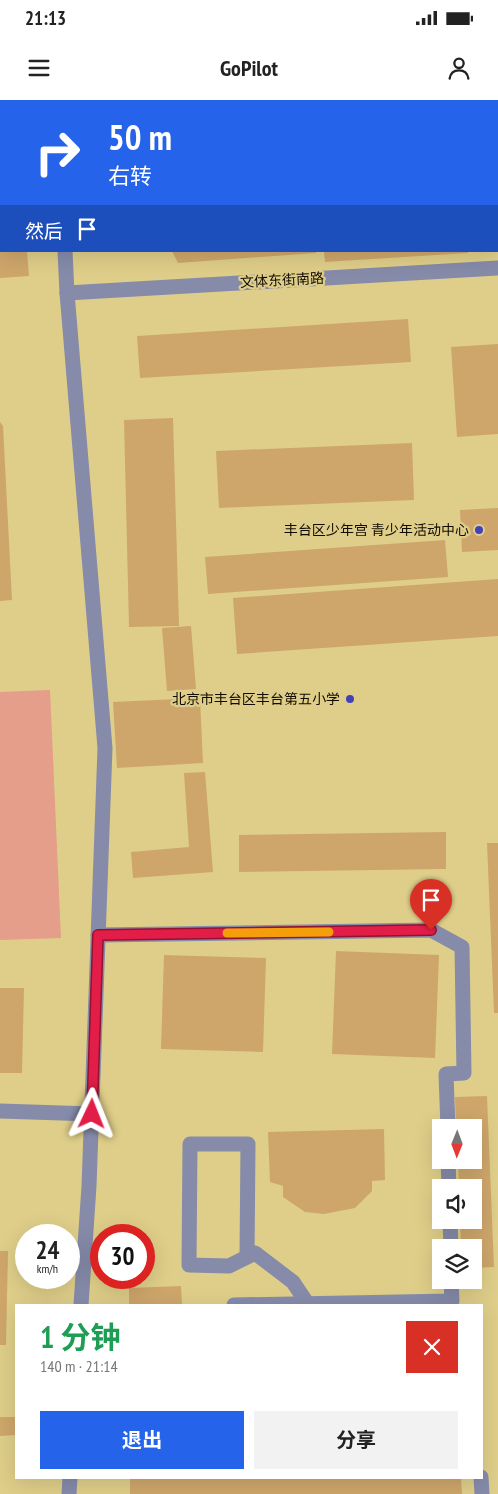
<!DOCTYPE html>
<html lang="zh">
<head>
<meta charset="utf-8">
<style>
	:root { --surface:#fff; --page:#f2f2f2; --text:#222; --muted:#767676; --accent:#2563eb }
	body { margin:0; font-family:"PT Sans Narrow","Noto Sans SC",sans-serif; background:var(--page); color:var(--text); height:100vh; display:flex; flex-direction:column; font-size:19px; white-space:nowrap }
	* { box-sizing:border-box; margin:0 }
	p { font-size:16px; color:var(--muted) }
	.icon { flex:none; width:28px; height:28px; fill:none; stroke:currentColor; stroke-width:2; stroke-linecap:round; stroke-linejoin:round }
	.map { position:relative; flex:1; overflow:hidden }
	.details { position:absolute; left:15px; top:1204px; width:468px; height:175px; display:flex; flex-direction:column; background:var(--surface); border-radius:0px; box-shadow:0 5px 20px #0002 }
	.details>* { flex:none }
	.banner { position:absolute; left:0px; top:0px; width:499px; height:152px; box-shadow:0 5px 20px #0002; background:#2563eb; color:#fff; overflow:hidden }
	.needle { width:32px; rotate:181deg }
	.fabs { position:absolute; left:432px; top:1019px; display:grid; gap:10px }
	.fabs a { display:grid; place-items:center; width:50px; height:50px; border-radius:0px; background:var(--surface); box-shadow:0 5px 20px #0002; font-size:25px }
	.speed { position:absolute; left:15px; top:1124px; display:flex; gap:10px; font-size:25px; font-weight:700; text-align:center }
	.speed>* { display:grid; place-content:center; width:65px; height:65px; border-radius:50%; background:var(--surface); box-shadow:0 5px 20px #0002; line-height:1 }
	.speed small { font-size:12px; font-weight:400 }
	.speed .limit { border:8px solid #d22; background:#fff; color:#111 }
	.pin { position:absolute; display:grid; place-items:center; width:42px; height:42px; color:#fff; margin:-51px -21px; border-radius:50% 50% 50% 0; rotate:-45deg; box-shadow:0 0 5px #0007 }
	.pin .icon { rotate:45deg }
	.me { position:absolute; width:55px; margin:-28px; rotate:2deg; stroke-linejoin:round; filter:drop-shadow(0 0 4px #0008) }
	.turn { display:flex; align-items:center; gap:18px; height:105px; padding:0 25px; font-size:22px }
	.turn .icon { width:65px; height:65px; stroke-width:2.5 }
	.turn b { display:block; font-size:35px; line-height:42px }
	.then { display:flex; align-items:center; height:48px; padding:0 25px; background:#0003; gap:10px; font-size:19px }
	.round { display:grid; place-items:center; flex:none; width:52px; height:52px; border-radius:0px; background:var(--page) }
	.overview { display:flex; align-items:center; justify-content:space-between; height:85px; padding:0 25px }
	h1 { font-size:30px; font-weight:700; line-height:38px; color:#1e9e55 }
	.cta { display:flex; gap:10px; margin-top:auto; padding:10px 25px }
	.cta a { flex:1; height:58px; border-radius:0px; background:var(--accent); color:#fff; font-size:20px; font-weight:700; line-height:58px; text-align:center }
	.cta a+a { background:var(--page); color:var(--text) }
	.status { display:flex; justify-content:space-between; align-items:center; height:35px; padding:0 25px; background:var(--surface); direction:ltr }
	.status svg { height:14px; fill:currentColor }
	header { display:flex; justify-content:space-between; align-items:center; height:65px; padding:0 25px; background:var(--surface); font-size:22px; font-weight:700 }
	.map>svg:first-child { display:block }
	.green { fill:#e49e8a }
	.building { fill:#cea66b }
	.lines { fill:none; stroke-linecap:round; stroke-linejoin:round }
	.minor { stroke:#858ba9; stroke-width:15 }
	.route-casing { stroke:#92132f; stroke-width:12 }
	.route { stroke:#e11d48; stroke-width:9 }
	.slow { stroke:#f59e0b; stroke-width:9 }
	.poi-dot { fill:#4142b7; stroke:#dfce89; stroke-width:2 }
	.labels { text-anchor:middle; stroke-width:4.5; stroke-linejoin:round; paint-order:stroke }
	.street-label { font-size:14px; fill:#110b00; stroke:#dfce89 }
	.poi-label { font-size:14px; fill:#110b00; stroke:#dfce89; text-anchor:end }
</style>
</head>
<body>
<div class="status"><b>21:13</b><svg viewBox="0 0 49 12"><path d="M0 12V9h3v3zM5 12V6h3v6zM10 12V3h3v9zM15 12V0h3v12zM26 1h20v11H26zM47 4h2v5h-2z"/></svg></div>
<header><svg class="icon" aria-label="menu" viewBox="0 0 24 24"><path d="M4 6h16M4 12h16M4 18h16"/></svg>GoPilot<svg class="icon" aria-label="person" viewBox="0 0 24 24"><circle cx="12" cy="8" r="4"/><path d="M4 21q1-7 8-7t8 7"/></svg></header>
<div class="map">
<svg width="498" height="1394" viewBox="0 0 498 1394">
	<rect width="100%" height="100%" fill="#dfce89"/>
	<path class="green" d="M 50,590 L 61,838 L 0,840 L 0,592 Z"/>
	<g class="building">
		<path d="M 0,151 L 27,151 L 29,176 L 0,178 Z"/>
		<path d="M 172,151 L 316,151 L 316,153 L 178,163 Z"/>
		<path d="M 324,151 L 468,151 L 468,153 L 325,162 Z"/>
		<path d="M 408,219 L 411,262 L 140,278 L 137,236 Z"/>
		<path d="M 498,244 L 498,334 L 457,337 L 451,247 Z"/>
		<path d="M 173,318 L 179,526 L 129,527 L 124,320 Z"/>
		<path d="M 0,322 L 3,326 L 12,500 L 0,501 Z"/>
		<path d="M 412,343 L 414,400 L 219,408 L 216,351 Z"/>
		<path d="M 498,408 L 498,450 L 462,452 L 460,410 Z"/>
		<path d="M 445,440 L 448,477 L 208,494 L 205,457 Z"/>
		<path d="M 498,479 L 498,536 L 237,554 L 233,498 Z"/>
		<path d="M 191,526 L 196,589 L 167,591 L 162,528 Z"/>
		<path d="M 200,598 L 203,663 L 117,668 L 113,602 Z"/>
		<path d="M 205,672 L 213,772 L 133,778 L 131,752 L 189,747 L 184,673 Z"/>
		<path d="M 446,732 L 446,769 L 239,772 L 239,735 Z"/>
		<path d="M 487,743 L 498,743 L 498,913 L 494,913 Z"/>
		<path d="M 336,851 L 439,855 L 435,958 L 332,954 Z"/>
		<path d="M 164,855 L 266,858 L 263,952 L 161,949 Z"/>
		<path d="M 0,888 L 24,888 L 22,973 L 0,973 Z"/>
		<path d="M 487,996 L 494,1167 L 474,1168 L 474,1148 L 461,1148 L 460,1120 L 474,1120 L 474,1088 L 459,1088 L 458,1060 L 474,1060 L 474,1028 L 456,1028 L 455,997 Z"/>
		<path d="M 384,1029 L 385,1080 L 372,1081 L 372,1091 L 355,1108 L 324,1114 L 305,1112 L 283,1097 L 283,1086 L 270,1082 L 268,1032 Z"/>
		<path d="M 0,1151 L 8,1151 L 6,1245 L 0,1245 Z"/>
		<path d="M 181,1186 L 182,1205 L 129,1205 L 129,1188 Z"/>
		<path d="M 0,1317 L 16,1317 L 16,1335 L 0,1336 Z"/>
		<path d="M 130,1378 L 461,1378 L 462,1394 L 130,1394 Z"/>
	</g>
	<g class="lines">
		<g class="minor">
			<path d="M 58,0 L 58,1"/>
			<path d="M 65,151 L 67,193 L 105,648 L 89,1086 L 81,1205"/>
			<path d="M 67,193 L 498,168"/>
			<path d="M 98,835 L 431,830 L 462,847 L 464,973 L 446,974 L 448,1028"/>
			<path d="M 0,1011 L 92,1014"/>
			<path d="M 448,1060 L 449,1088"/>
			<path d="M 450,1120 L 451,1148"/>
			<path d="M 247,1157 L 248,1044 L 190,1044 L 189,1165 L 229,1166 L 255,1153 L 293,1182 L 307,1203"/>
			<path d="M 234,1205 L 452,1201 L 451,1180"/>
			<path d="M 481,1377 L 482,1394"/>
			<path d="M 69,1394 L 70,1378"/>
		</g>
	</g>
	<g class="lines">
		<defs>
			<path id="route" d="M 92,1014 L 98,835 L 431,830"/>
		</defs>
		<use href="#route" class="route-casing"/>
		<use href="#route" class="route"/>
		<path class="slow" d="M 227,833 L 329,832"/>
	</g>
	<g class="poi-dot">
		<circle cx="479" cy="430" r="5"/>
		<circle cx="350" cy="599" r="5"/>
	</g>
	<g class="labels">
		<g class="street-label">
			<text transform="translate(282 180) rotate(-3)" y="5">文体东街南路</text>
		</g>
		<g class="poi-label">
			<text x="469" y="435">丰台区少年宫 青少年活动中心</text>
			<text x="340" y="604">北京市丰台区丰台第五小学</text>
		</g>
	</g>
</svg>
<div class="fabs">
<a><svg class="needle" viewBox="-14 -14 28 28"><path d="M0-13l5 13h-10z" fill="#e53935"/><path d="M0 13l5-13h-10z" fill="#767676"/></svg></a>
<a><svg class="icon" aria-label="sound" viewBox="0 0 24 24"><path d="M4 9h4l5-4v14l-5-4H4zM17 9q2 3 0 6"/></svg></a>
<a><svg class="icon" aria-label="layers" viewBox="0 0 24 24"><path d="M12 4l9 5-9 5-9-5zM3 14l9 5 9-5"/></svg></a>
</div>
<div class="speed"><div>24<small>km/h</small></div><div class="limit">30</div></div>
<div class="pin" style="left:431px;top:830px;background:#d93025"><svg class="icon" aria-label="arrive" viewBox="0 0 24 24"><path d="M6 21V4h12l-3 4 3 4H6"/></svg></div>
<svg class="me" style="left:92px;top:1014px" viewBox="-20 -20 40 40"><path d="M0-17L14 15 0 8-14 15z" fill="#e11d48" stroke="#fff" stroke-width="4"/></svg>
<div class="banner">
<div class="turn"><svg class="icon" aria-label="right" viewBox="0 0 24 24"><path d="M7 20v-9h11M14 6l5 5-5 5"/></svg><div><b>50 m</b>右转</div></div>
<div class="then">然后<svg class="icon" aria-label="arrive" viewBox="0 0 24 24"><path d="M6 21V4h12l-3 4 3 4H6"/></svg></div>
</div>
<section class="details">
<div class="overview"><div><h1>1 分钟</h1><p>140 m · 21:14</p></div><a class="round" style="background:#d93025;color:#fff"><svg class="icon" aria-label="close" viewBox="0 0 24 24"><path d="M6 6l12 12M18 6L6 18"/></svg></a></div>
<div class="cta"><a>退出</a><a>分享</a></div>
</section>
</div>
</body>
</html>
